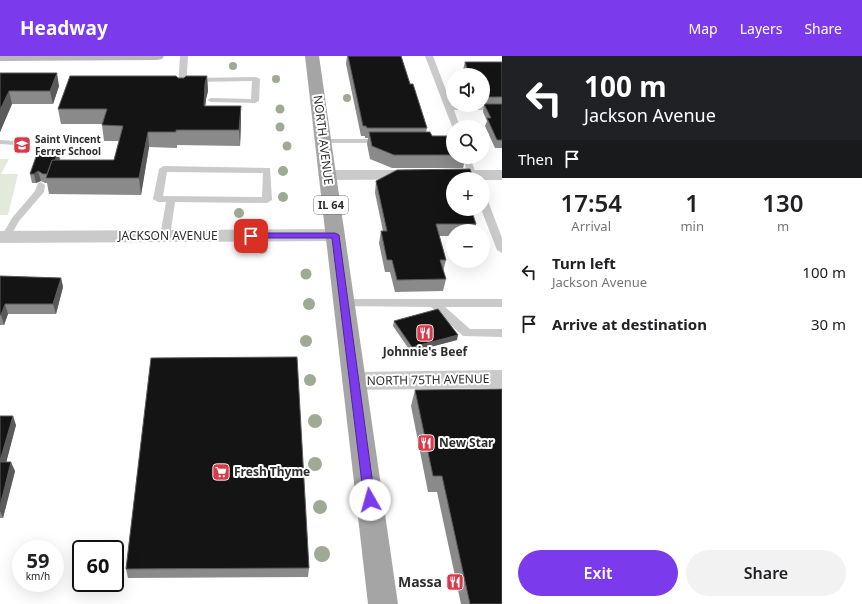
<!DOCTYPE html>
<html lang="en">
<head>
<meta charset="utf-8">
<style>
	:root { --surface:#fff; --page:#f2f2f2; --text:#202124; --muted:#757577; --accent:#7c3aed }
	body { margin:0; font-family:"Noto Sans",sans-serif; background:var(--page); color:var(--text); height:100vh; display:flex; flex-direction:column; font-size:15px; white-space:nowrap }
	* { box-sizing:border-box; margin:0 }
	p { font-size:13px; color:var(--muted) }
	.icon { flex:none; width:22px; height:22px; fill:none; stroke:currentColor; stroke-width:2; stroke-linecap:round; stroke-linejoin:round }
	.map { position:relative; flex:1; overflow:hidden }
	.sheet { display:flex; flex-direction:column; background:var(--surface); width:360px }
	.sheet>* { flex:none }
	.top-card { background:#202124; color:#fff; overflow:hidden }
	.buttons { position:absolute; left:446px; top:12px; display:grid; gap:8px }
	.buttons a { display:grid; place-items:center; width:44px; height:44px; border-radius:50%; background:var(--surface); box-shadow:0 4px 16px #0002; font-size:20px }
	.speed { position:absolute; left:12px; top:484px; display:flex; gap:8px; font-size:20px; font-weight:700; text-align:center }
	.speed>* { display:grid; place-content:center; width:52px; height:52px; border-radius:50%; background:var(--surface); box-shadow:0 4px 16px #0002; line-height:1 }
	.speed small { font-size:10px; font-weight:400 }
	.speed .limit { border:2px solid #111; border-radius:6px; background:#fff; color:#111 }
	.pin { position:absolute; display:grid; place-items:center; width:34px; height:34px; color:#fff; margin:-17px; border-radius:8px; box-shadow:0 2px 6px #0006 }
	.me { position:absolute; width:44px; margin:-22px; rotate:353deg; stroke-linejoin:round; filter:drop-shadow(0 0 3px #0008) }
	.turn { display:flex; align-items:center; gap:14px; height:84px; padding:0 16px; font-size:18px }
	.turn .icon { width:52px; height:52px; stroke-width:2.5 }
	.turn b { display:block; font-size:28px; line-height:34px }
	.then { display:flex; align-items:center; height:38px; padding:0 16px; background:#0003; gap:8px; font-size:15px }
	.eta { display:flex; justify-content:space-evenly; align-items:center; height:68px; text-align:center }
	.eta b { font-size:24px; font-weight:600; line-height:28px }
	.action { display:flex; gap:8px; margin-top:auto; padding:8px 16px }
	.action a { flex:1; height:46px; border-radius:24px; background:var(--accent); color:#fff; font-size:16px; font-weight:600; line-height:46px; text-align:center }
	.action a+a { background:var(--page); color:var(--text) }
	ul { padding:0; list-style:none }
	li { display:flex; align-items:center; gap:12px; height:52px; padding:0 16px }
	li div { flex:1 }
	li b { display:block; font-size:15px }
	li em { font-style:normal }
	header { display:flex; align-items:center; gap:24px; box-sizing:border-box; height:56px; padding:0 20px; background:var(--accent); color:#fff }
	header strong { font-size:19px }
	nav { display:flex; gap:22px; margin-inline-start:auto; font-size:14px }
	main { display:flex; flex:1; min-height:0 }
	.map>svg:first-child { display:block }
	.green { fill:#e3e9db }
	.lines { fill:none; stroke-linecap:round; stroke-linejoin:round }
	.lane { fill:#cacaca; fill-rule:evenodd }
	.street { fill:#cacaca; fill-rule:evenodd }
	.secondary { fill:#b7b7b7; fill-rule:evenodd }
	.primary { fill:#a5a5a5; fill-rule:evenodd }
	.tree { fill:#9faa94 }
	.wall { fill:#8a8a8a }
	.shaded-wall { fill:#5a5a5a }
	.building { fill:#141414; stroke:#5a5a5a }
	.route { fill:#7c3aed; stroke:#51269a }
	.labels { text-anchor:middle; stroke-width:4; stroke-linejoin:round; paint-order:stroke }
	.far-poi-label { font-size:10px; font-weight:bold; fill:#2d2d2d; stroke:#fff; text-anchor:start }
	.shield { fill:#fff; stroke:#6c6c6c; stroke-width:1 }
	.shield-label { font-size:11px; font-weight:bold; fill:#2d2d2d }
	.street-label { font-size:12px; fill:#2d2d2d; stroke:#fff }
	.poi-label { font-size:12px; font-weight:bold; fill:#2d2d2d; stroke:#fff; text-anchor:start }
	.near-poi-label { font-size:14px; font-weight:bold; fill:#2d2d2d; stroke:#fff; text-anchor:end }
</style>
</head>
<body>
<header>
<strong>Headway</strong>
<nav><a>Map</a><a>Layers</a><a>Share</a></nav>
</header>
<main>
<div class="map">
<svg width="502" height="548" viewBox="0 0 502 548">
	<rect width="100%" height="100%" fill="#fff"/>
	<path class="green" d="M 0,103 L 9,103 L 1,118 L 18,118 L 8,159 L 0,159 Z"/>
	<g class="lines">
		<g class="lane">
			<path d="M 180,0 L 188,0 L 186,34 L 182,36 L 178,34 Z"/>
			<path d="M 425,0 L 433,0 L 452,50 L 502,50 L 502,54 L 454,54 L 460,71 L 453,71 L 453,73 Z"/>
			<path d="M 256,21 L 260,23 L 259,45 L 255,47 L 211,46 L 207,44 L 211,42 L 251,43 L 252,25 L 193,26 L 189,24 L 193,22 Z"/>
			<path d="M 320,83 L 382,83 L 386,85 L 382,87 L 320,87 L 319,85 Z"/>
			<path d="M 0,84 L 15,85 L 19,87 L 15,89 L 0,88 Z"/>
			<path d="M 462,101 L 470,101 L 478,123 L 470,123 Z"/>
			<path d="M 163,110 L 270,112 L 272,144 L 267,147 L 175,146 L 170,180 L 168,182 L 162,182 L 160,180 L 166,146 L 158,146 L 153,143 L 159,113 ZM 167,116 L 263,117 L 262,141 L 163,140 Z"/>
			<path d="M 41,126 L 45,129 L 44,136 L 19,165 L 9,183 L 3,183 L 1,181 L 12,162 L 35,135 L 38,127 Z"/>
			<path d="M 483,142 L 488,145 L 502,182 L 502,197 L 497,194 L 481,153 L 483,153 Z"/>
			<path d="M 344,243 L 502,243 L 502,251 L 445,251 L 470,273 L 502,273 L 502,281 L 463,280 L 431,251 L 340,250 L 339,247 L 340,244 Z"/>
		</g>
		<g class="street">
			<path d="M 327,114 L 502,114 L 502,124 L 483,124 L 483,123 L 327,124 L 321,123 L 318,119 L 321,115 Z"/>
			<path d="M 335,173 L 342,175 L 345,179 L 342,183 L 335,185 L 0,187 L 0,175 Z"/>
			<path d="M 502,314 L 502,332 L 354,334 L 346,331 L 342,325 L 346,319 L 354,316 Z"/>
		</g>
		<path class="secondary" d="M 0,0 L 164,0 L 162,3 L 157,4 L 0,5 Z"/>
		<path class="primary" d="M 305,0 L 319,0 L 398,548 L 368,548 Z"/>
	</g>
	<g class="tree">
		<circle cx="233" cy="10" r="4"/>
		<circle cx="276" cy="23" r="4"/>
		<circle cx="347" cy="42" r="4"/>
		<circle cx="280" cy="53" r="4.5"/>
		<circle cx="280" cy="71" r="4.5"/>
		<circle cx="287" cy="90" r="4.5"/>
		<circle cx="283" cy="115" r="5"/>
		<circle cx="283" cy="141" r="5"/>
		<circle cx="239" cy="157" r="5"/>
		<circle cx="262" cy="192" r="5.5"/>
		<circle cx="306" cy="218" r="5.5"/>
		<circle cx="309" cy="248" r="6"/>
		<circle cx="306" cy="285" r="6"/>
		<circle cx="310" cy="324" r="6"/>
		<circle cx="315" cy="365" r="7"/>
		<circle cx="315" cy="408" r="7"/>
		<circle cx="320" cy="451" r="7"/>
		<circle cx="322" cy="498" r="8"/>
	</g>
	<g class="wall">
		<path d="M 347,0 L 401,0 L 410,28 L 427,72 L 426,76 L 432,80 L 453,80 L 453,101 L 466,101 L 463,112 L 392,112 L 370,103 L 367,88 L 368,82 L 365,82 L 365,80 L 361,80 L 346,8 Z"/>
		<path d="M 465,6 L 502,6 L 502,92 L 495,92 L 485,70 L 487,65 L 483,56 L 484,48 L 483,48 L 483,19 L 465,19 L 463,14 Z"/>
		<path d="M 0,17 L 59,30 L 53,48 L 12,48 L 0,76 Z"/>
		<path d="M 207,20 L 208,35 L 206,43 L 205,50 L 241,50 L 241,66 L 240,90 L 177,89 L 177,92 L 149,91 L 141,139 L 49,138 L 47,127 L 45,127 L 41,125 L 36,127 L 32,127 L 30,118 L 58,95 L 60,104 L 114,104 L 119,85 L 104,85 L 102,69 L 102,68 L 61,68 L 58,53 L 178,22 L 184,22 Z"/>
		<path d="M 453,123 L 476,168 L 475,175 L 453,175 L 453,180 L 439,180 L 446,204 L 443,215 L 446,223 L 443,235 L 395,236 L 390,216 L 385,216 L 379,187 L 381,175 L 383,175 L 375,137 L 376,125 Z"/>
		<path d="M 0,220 L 61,222 L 63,231 L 56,258 L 8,258 L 4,269 L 0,269 Z"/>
		<path d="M 394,265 L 457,284 L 411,296 L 393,270 Z"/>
		<path d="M 415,334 L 502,548 L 461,548 L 437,436 L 428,436 L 411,350 Z"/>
		<path d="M 0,360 L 16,369 L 6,406 L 15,415 L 3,462 L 0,462 Z"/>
		<path d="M 309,512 L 308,521 L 128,522 L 126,513 Z"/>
	</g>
	<g class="shaded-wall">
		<path d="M 57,17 L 59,30 L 53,48 L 50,35 Z"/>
		<path d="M 207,20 L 208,35 L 206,43 L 204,65 L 204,50 L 205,28 Z"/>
		<path d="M 9,35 L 12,48 L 0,76 L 0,54 Z"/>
		<path d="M 241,50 L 241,66 L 240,90 L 239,74 Z"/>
		<path d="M 148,76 L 149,91 L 141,139 L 139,122 Z"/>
		<path d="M 58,95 L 60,104 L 50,118 Z"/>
		<path d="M 38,115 L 41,125 L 36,127 L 34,118 Z"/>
		<path d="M 61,222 L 63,231 L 56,258 L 53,248 Z"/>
		<path d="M 5,248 L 8,258 L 4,269 L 1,259 Z"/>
		<path d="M 458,279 L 457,284 L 411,296 L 412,291 Z"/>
		<path d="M 13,360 L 16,369 L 4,415 L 0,406 Z"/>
		<path d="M 11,406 L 15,415 L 3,462 L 0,455 L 0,450 Z"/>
	</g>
	<g class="building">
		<path d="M 348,0 L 401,0 L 410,28 L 413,28 L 427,72 L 367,72 L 366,70 L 363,70 Z"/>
		<path d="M 465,6 L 502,6 L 502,41 L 483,41 L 483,19 L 469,19 Z"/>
		<path d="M 0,17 L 57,17 L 50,35 L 9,35 L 0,54 Z"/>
		<path d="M 70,20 L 176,20 L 178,22 L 184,22 L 186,20 L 207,20 L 205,28 L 204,50 L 241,50 L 239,74 L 176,74 L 176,76 L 148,76 L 139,122 L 46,122 L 52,104 L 114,104 L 123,70 L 102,69 L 107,53 L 58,53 Z"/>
		<path d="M 484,48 L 502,48 L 502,84 L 497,84 L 487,62 L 491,62 Z"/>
		<path d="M 369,76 L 430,76 L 432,80 L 453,80 L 453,99 L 394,99 L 372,90 Z"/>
		<path d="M 38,95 L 58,95 L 55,104 L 52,104 L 47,118 L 43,118 L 38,115 L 34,118 L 30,118 Z"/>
		<path d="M 470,113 L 474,123 L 453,123 L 453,153 L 471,153 L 476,168 L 436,168 L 446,204 L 440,204 L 446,223 L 397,224 L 392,204 L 387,204 L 381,175 L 387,175 L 376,125 L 397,114 Z"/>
		<path d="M 0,220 L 61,222 L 53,248 L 5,248 L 1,259 L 0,259 Z"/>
		<path d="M 438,253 L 458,279 L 412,291 L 394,265 Z"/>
		<path d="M 297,301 L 309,512 L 126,513 L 151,302 Z"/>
		<path d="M 502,333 L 502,548 L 470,548 L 442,420 L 433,420 L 415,334 Z"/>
		<path d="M 0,360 L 13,360 L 0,405 Z"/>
		<path d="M 0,406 L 11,406 L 0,450 Z"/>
	</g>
	<path class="route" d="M 251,177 L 335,177 L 339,179 L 375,444 L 374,447 L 370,449 L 366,447 L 364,444 L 332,182 L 248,182 L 247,180 Z"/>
	<defs>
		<symbol id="school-square" viewBox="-11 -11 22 22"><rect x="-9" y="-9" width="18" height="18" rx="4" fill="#d83a4a" stroke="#fff"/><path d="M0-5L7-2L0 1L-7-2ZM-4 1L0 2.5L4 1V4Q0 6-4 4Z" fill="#fff"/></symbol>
		<symbol id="restaurant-square" viewBox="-11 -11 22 22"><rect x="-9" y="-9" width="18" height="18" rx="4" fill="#d83a4a" stroke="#fff"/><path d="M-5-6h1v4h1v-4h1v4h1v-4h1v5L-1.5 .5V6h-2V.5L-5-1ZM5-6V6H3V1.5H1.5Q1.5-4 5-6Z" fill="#fff"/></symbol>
		<symbol id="supermarket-square" viewBox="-11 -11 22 22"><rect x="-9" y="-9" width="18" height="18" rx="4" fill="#d83a4a" stroke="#fff"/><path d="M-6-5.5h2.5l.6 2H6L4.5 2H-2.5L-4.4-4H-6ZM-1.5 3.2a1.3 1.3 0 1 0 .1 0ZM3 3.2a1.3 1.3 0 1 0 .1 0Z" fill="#fff"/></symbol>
	</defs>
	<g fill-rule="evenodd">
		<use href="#school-square" x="12" y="79" width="20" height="20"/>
		<use href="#restaurant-square" x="415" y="267" width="20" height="20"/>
		<use href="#restaurant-square" x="416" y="377" width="20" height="20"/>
		<use href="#supermarket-square" x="211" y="406" width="20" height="20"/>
		<use href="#restaurant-square" x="445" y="516" width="20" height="20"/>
	</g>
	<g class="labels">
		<g class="far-poi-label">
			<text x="35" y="87">Saint Vincent<tspan x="35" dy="12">Ferrer School</tspan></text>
		</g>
		<rect class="shield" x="314" y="140" width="34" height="18" rx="3"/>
		<g class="shield-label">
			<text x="331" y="153">IL 64</text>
		</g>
		<g class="street-label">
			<text transform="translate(323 84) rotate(83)" y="4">NORTH AVENUE</text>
			<text x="168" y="184">JACKSON AVENUE</text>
			<text transform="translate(428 324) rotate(-1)" y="4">NORTH 75TH AVENUE</text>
		</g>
		<g class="poi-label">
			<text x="425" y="300" text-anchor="middle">Johnnie's Beef</text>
			<text x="439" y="391">New Star</text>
			<text x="234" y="420">Fresh Thyme</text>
		</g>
		<g class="near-poi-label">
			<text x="442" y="531">Massa</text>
		</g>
	</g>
</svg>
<div class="buttons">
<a><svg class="icon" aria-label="sound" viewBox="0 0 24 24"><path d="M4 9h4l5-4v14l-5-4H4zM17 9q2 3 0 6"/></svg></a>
<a><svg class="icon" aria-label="search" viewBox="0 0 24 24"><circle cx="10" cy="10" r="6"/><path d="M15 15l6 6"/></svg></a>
<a>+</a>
<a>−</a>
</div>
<div class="speed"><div>59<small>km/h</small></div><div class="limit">60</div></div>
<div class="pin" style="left:251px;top:180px;background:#d93025"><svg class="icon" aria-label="arrive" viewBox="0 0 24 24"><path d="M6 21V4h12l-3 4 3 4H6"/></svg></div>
<svg class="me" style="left:370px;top:444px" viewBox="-20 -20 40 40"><circle r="19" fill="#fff"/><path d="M0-13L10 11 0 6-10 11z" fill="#7c3aed"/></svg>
</div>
<section class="sheet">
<div class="top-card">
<div class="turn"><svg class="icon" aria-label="left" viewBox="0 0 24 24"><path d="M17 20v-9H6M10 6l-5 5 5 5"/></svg><div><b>100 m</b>Jackson Avenue</div></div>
<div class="then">Then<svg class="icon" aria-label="arrive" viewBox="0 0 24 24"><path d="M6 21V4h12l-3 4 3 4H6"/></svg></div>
</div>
<div class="eta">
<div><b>17:54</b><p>Arrival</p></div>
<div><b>1</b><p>min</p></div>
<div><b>130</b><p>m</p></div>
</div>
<ul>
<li><svg class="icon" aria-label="left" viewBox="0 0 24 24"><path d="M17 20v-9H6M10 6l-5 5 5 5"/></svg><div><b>Turn left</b><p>Jackson Avenue</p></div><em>100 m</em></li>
<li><svg class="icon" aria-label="arrive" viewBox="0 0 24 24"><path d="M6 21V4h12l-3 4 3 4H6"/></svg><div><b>Arrive at destination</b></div><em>30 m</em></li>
</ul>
<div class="action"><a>Exit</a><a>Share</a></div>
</section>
</main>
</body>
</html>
